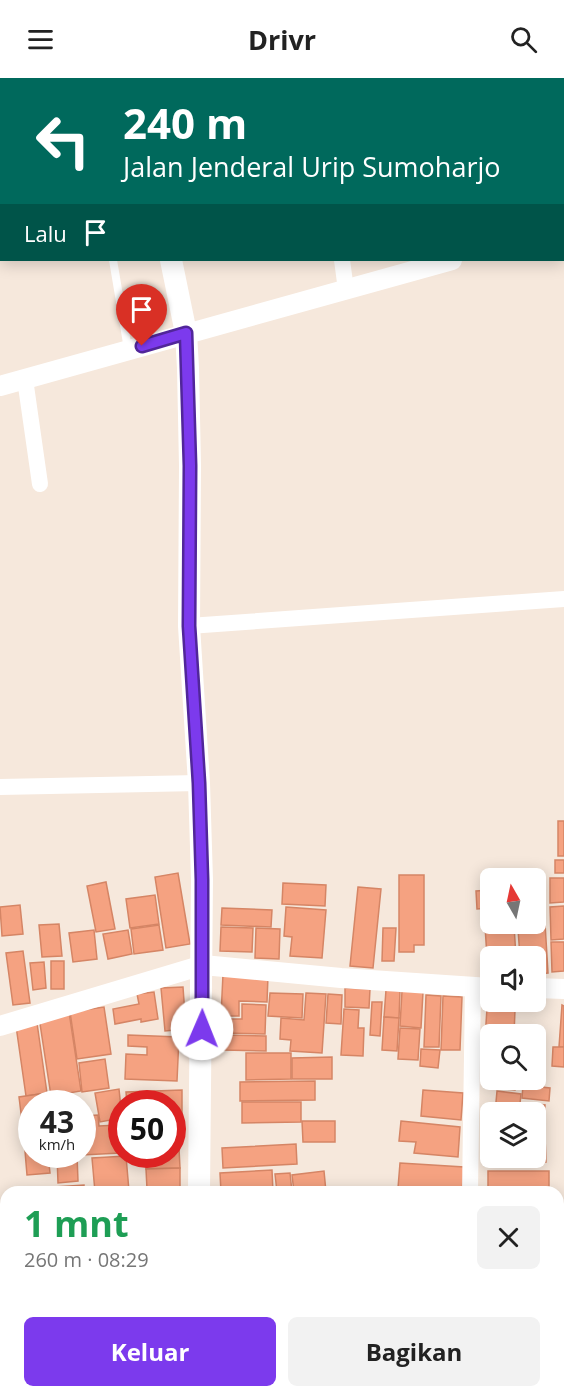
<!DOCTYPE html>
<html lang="id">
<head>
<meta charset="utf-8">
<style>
	:root { --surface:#fff; --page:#f2f2f2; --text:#222; --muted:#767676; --accent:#7c3aed }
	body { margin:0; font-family:"Open Sans",sans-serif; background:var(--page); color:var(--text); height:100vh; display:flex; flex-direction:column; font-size:22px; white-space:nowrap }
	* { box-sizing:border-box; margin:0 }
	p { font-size:20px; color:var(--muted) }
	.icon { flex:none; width:33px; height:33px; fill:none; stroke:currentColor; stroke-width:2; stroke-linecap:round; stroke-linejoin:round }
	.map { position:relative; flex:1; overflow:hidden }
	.drawer { position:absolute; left:0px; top:1108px; width:564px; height:212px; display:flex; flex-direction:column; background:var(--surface); border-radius:18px 18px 0 0; box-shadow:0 3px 15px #0003 }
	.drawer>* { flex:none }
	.banner { position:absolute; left:0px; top:0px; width:564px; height:183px; box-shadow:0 3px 15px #0003; background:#00695c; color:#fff; overflow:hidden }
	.needle { width:39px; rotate:351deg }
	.buttons { position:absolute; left:480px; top:790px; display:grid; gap:12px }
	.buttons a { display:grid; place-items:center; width:66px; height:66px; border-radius:9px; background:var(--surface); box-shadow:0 3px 15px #0003; font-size:30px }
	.speed { position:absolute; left:18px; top:1012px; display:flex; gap:12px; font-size:30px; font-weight:700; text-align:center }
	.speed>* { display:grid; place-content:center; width:78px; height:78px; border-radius:50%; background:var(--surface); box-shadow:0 3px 15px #0003; line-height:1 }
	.speed small { font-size:15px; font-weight:400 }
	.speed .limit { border:9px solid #d22; background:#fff; color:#111 }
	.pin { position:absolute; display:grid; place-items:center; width:51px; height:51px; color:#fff; margin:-62px -26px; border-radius:50% 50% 50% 0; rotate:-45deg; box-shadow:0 0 6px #0007 }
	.pin .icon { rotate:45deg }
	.me { position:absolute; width:66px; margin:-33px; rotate:1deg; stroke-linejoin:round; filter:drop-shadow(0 0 4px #0008) }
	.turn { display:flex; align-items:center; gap:21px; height:126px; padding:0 24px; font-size:27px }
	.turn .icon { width:78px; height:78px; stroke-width:2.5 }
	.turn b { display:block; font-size:42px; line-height:51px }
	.then { display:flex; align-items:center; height:57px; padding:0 24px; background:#0003; gap:12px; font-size:22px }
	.round { display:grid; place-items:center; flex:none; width:63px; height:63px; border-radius:9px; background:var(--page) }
	.overview { display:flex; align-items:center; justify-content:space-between; height:102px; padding:0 24px }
	h1 { font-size:36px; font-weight:700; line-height:45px; color:#1e9e55 }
	.action { display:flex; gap:12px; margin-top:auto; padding:12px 24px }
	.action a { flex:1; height:69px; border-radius:9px; background:var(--accent); color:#fff; font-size:24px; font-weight:700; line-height:69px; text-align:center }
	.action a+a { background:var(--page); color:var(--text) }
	header { display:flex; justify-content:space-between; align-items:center; height:78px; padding:0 24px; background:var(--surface); font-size:27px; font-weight:700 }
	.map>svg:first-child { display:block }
	.building { fill:#f5a281; stroke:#d58565; stroke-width:1.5 }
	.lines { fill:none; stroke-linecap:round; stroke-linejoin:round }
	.service { stroke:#fff; stroke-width:8 }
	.minor { stroke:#fff; stroke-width:16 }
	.tertiary { stroke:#fff; stroke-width:20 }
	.secondary { stroke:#fff; stroke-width:22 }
	.route-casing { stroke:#51269a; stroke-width:15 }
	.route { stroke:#7c3aed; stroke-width:10 }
</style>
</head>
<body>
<header><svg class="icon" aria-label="menu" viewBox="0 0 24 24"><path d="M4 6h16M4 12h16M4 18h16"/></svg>Drivr<svg class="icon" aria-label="search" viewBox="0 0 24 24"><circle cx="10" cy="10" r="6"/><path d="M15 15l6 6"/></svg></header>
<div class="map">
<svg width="564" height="1319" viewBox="0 0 564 1319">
	<rect width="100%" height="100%" fill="#f6e8dc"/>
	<g class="building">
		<rect x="558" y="743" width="6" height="35"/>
		<rect x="555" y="782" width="9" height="13"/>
		<path d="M 178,795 L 190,866 L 166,870 L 155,799 Z"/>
		<path d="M 399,797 L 424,797 L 424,867 L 414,867 L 414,874 L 399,874 Z"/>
		<path d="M 550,800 L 564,800 L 564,824 L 550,825 Z"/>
		<path d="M 106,804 L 115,851 L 96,854 L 87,808 Z"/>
		<path d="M 283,805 L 326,807 L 325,828 L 282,826 Z"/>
		<path d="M 358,809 L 381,811 L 373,890 L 350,888 Z"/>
		<path d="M 490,812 L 490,830 L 477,831 L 476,813 Z"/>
		<path d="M 155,817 L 159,846 L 130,850 L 126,821 Z"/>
		<path d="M 20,827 L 23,856 L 2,858 L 0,829 Z"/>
		<path d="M 544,828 L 548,895 L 536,896 L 536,879 L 520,879 L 518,851 L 528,850 L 528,846 L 536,846 L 536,829 Z"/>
		<path d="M 564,828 L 564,861 L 551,862 L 550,829 Z"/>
		<path d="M 286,829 L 326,832 L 322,880 L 290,878 L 292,859 L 284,858 Z"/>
		<path d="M 222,830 L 272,832 L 271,849 L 221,847 Z"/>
		<path d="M 490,831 L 490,846 L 526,847 L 514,847 L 516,879 L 490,879 L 490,895 L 488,895 L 484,832 Z"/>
		<path d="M 59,846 L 62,878 L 42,879 L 39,847 Z"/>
		<path d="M 159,847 L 163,872 L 134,876 L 131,851 Z"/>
		<path d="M 221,849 L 253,850 L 252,874 L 220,873 Z"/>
		<path d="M 256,850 L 280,851 L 279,881 L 255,880 Z"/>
		<path d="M 383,850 L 396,850 L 394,883 L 382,883 Z"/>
		<path d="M 94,852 L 97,881 L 73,884 L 69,855 Z"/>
		<path d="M 128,852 L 132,876 L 108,881 L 103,856 Z"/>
		<path d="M 551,864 L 564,864 L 564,893 L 552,894 Z"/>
		<path d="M 23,873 L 30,925 L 13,927 L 6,875 Z"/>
		<rect x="51" y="883" width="13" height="28"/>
		<path d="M 44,884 L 46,910 L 33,912 L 30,885 Z"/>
		<path d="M 223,896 L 268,898 L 267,924 L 239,923 L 239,938 L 221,938 Z"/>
		<path d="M 183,909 L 186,951 L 165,953 L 161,910 Z"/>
		<path d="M 345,910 L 370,911 L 369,930 L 345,929 Z"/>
		<path d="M 386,912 L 400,913 L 399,940 L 384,939 Z"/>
		<path d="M 402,913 L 423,914 L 421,950 L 400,948 Z"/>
		<path d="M 154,914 L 158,941 L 141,944 L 141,941 L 115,946 L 113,931 L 139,926 L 137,916 Z"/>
		<path d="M 270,915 L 303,916 L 302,940 L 268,938 Z"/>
		<path d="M 306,915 L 326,916 L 322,975 L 290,973 L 291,962 L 280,961 L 281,940 L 304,942 Z"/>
		<path d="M 328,916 L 342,917 L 341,946 L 326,945 Z"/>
		<path d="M 426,917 L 441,918 L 439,969 L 424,969 Z"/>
		<path d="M 443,918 L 462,919 L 460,972 L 441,972 Z"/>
		<path d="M 372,924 L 382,924 L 380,958 L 370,957 Z"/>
		<path d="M 242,926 L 266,927 L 265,956 L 225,955 L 225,941 L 242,941 Z"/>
		<path d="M 562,927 L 564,928 L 564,969 L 559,969 Z"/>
		<path d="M 104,929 L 111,976 L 77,981 L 70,934 Z"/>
		<path d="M 487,930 L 515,932 L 514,957 L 490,957 L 490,978 L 484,977 Z"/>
		<path d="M 344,931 L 359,932 L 358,950 L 364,950 L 363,978 L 341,977 Z"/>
		<path d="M 69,934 L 81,1013 L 51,1018 L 39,939 Z"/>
		<path d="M 384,939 L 399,940 L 397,973 L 382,972 Z"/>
		<path d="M 37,945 L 47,1015 L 26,1018 L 16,948 Z"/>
		<path d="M 400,950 L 420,951 L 418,982 L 398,981 Z"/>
		<path d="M 128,957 L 179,959 L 177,1003 L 125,1001 L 126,976 L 147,977 L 147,969 L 128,968 Z"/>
		<path d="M 225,957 L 266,958 L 266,973 L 224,972 Z"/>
		<path d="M 553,969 L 564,969 L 564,989 L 552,988 Z"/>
		<path d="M 421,971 L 440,972 L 438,990 L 420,988 Z"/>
		<path d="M 246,975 L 291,975 L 291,1001 L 246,1002 Z"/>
		<path d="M 332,979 L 332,1001 L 292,1001 L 292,980 Z"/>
		<path d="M 105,981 L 109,1010 L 82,1014 L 79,985 Z"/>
		<path d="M 495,1002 L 516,1002 L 515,1012 L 494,1010 Z"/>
		<path d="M 315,1003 L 315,1022 L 240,1023 L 240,1004 Z"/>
		<path d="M 523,1007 L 550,1010 L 549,1023 L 522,1020 Z"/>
		<path d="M 119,1011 L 122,1040 L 100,1044 L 95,1015 Z"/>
		<path d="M 182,1012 L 182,1035 L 172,1035 L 172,1026 L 127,1026 L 126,1014 Z"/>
		<path d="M 423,1012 L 463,1015 L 461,1042 L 421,1038 Z"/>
		<path d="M 497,1013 L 521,1016 L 519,1035 L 495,1035 Z"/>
		<path d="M 46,1015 L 47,1026 L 32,1026 L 32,1042 L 22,1043 L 19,1019 Z"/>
		<path d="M 242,1024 L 301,1024 L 301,1044 L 242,1045 Z"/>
		<path d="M 524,1025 L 545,1027 L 544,1043 L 536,1042 L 536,1035 L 524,1035 Z"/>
		<path d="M 98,1037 L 99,1048 L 118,1047 L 120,1075 L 82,1077 L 82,1038 Z"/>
		<rect x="172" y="1038" width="10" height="26"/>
		<path d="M 302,1043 L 335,1043 L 335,1064 L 303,1064 Z"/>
		<path d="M 401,1043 L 460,1049 L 458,1079 L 414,1075 L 416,1064 L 399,1063 Z"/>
		<rect x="536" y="1044" width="9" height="14"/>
		<rect x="484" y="1045" width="6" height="14"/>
		<path d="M 32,1048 L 32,1077 L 48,1077 L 50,1095 L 27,1097 L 23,1049 Z"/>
		<path d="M 536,1059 L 545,1059 L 546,1084 L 484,1085 L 484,1060 L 490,1060 L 490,1080 L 536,1080 Z"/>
		<path d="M 296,1066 L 297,1086 L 223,1090 L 222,1070 Z"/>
		<path d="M 172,1070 L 179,1070 L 180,1090 L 146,1091 L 146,1077 L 172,1077 Z"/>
		<path d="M 57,1077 L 77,1077 L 78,1103 L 58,1105 Z"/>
		<path d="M 126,1078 L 129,1113 L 95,1114 L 92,1080 Z"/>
		<path d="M 400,1085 L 464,1089 L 462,1114 L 398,1110 Z"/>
		<path d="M 180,1090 L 180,1109 L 147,1111 L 146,1091 Z"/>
		<path d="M 272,1092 L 273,1114 L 221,1114 L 220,1095 Z"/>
		<path d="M 324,1093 L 326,1114 L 294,1114 L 292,1097 Z"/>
		<rect x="488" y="1093" width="61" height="21"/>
		<path d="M 290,1095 L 292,1114 L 277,1114 L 275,1096 Z"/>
		<path d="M 84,1107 L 84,1114 L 54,1114 L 54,1109 Z"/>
		<path d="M 558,1295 L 564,1295 L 564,1319 L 547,1319 L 547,1314 L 558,1314 Z"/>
		<path d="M 12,1314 L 35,1314 L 35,1317 L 13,1319 Z"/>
		<path d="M 143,1314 L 181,1314 L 182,1319 L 143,1319 Z"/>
		<rect x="224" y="1314" width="24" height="5"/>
		<rect x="281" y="1314" width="35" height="5"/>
		<rect x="350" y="1314" width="19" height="5"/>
		<path d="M 390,1314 L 406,1314 L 410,1319 L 380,1319 L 380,1316 L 390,1316 Z"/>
		<rect x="414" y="1314" width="42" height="5"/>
		<rect x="494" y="1314" width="24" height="5"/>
		<rect x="520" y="1314" width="24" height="5"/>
	</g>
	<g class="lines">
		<path class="service" d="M 113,182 L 128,271"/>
		<g class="minor">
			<path d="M 450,0 L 450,2"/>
			<path d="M 342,182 L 346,212"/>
			<path d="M 25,301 L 40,406"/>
			<path d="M 189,548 L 564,521"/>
			<path d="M 0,709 L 199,705"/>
			<path d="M 470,1114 L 473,910"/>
			<path d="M 94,1314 L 94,1319"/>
			<path d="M 61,1319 L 76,1314"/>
			<path d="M 464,1319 L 464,1314"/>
		</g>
		<g class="tertiary">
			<path d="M 562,150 L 564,150"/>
			<path d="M 0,308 L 452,182"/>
			<path d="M 536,910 L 564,911"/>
			<path d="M 0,948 L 203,887 L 341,900 L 490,910"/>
		</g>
		<g class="secondary">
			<path d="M 136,0 L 136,2"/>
			<path d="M 171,182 L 186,255 L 188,290 L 190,388 L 189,548 L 199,705 L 202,802 L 199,1114"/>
			<path d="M 198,1314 L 198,1319"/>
		</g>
	</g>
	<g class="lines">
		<defs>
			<path id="route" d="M 142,268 L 186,255 L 190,388 L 189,548 L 199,705 L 202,802 L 202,951"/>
		</defs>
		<use href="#route" class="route-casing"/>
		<use href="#route" class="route"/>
	</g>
</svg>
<div class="buttons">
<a><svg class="needle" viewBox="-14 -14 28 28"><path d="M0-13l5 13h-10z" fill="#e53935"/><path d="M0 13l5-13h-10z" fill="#767676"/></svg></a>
<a><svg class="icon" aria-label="sound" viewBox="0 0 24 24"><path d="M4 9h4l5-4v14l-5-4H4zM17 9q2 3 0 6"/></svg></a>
<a><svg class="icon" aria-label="search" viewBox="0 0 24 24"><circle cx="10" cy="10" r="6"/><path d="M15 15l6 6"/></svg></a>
<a><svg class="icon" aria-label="layers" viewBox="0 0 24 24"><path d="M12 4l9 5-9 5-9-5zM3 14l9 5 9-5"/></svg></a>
</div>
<div class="speed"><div>43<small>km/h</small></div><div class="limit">50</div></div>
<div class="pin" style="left:142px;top:268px;background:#d93025"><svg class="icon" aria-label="arrive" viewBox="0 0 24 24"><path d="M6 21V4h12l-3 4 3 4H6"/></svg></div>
<svg class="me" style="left:202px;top:951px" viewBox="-20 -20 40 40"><circle r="19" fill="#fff"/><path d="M0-13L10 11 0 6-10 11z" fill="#7c3aed"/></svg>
<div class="banner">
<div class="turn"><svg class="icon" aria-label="left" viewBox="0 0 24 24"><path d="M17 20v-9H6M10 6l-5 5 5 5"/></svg><div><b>240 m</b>Jalan Jenderal Urip Sumoharjo</div></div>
<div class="then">Lalu<svg class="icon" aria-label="arrive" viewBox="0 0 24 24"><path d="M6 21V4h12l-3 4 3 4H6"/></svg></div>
</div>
<section class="drawer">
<div class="overview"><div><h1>1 mnt</h1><p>260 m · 08:29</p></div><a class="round"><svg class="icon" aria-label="close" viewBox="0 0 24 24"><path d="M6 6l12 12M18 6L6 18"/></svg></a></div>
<div class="action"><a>Keluar</a><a>Bagikan</a></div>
</section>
</div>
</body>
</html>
